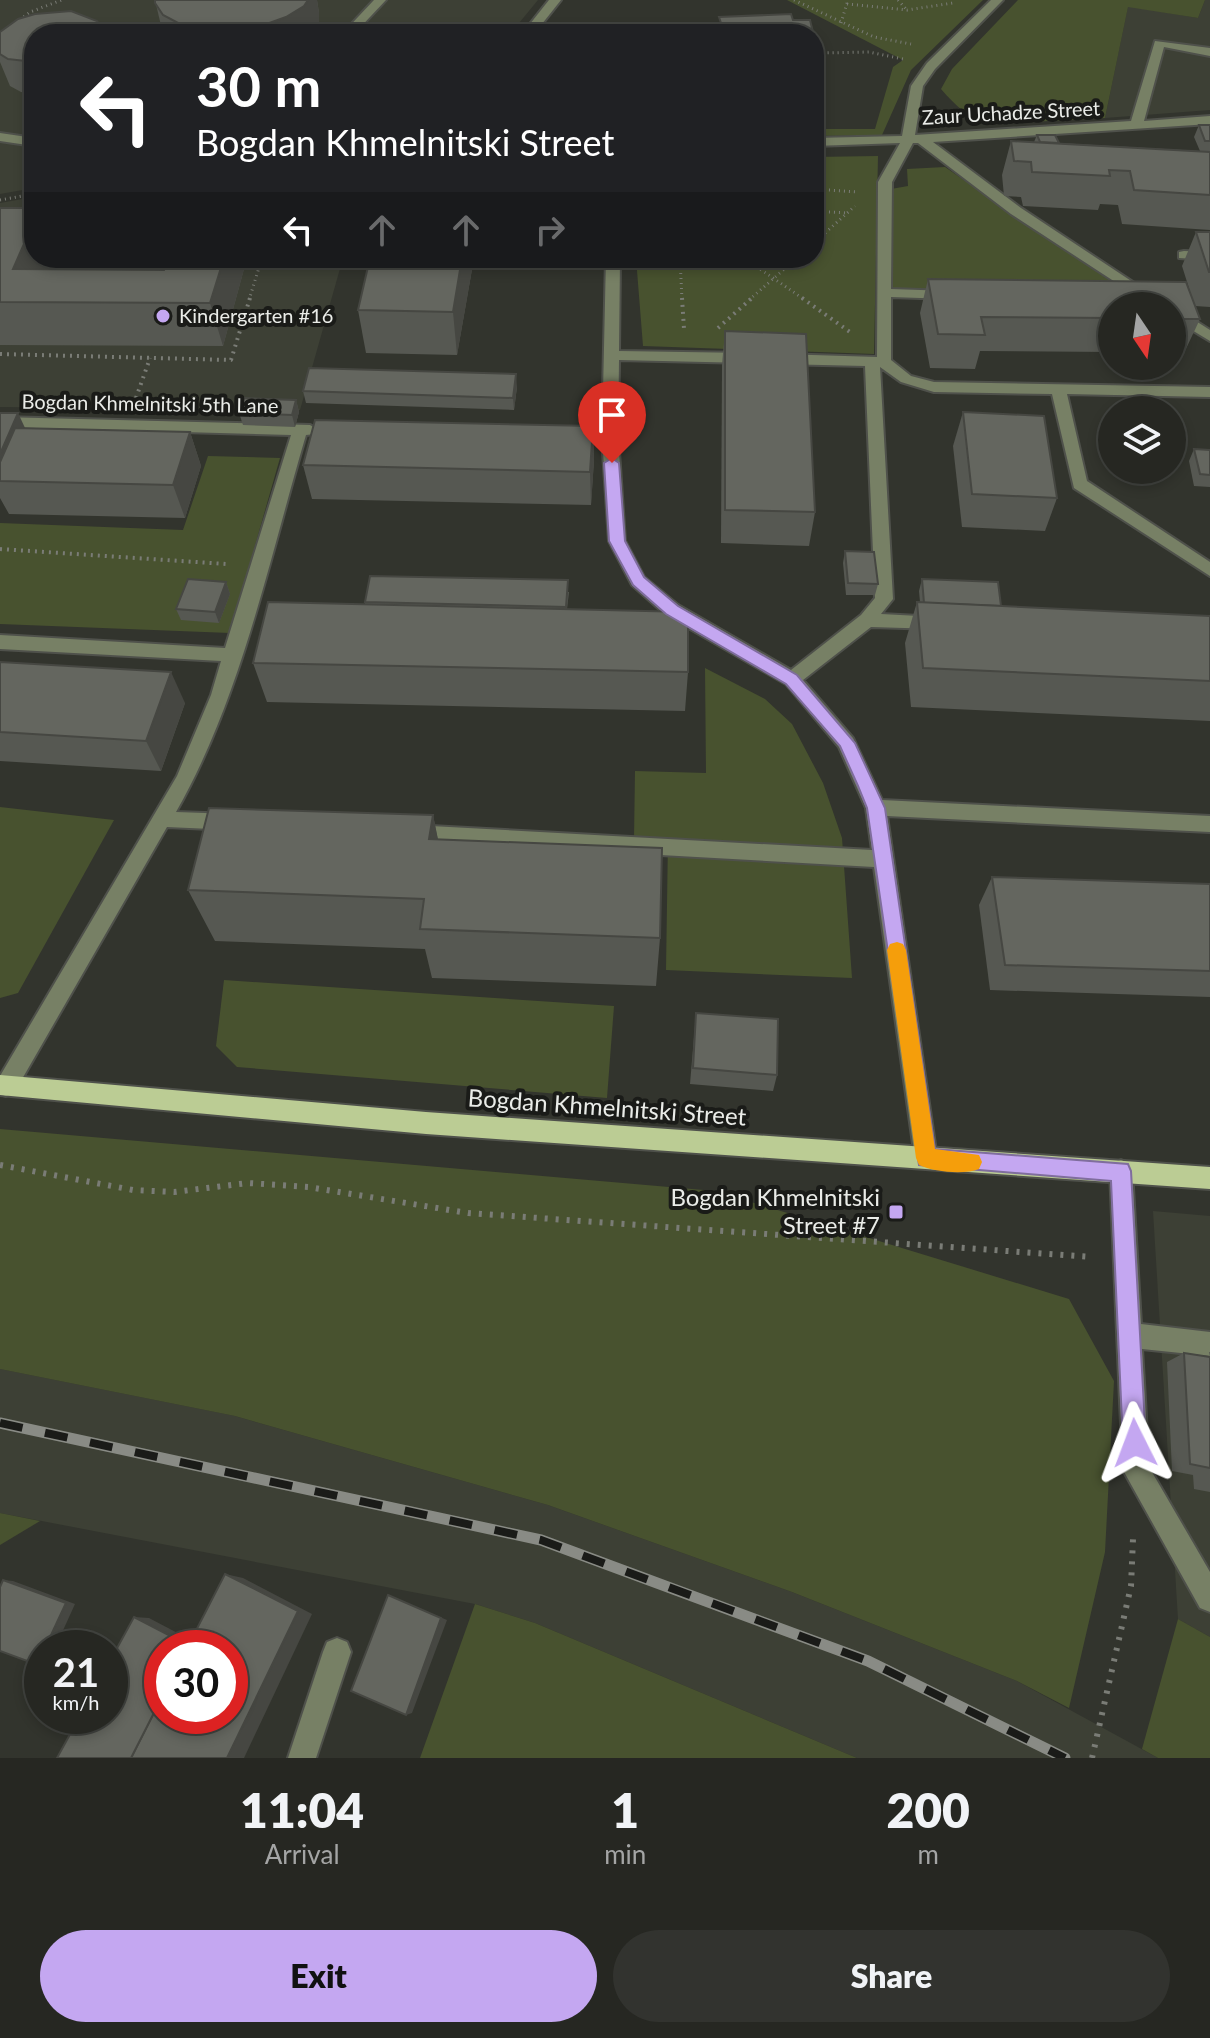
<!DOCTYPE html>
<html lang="en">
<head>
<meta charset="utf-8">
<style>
	:root { --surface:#262722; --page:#32332f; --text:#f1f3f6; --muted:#a4a5a5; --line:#424440; --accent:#c4a7f1 }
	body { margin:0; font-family:Lato,sans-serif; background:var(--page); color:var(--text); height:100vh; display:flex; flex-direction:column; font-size:30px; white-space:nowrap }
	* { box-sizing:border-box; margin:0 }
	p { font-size:26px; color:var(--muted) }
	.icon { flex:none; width:44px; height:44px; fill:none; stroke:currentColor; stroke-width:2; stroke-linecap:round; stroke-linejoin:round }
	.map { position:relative; height:1758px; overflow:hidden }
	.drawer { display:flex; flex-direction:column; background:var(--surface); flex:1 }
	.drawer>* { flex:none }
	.guide { position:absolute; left:24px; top:24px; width:800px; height:244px; border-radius:32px; box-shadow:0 4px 12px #0003,0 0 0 2px var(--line); background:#202124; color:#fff; overflow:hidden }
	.needle { width:52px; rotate:167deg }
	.controls { position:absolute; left:1098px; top:292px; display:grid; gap:16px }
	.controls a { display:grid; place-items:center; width:88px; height:88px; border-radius:50%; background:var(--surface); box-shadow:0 4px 12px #0003,0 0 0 2px var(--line); font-size:40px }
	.speed { position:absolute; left:24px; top:1630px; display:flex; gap:16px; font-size:40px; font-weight:700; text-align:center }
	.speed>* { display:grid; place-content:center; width:104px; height:104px; border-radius:50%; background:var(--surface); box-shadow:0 4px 12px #0003,0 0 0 2px var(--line); line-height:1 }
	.speed small { font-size:20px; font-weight:400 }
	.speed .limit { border:12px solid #d22; background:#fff; color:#111 }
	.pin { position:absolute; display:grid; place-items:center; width:68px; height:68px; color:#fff; margin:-82px -34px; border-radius:50% 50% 50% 0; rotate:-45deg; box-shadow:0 0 8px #0007 }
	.pin .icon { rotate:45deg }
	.me { position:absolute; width:88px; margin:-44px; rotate:357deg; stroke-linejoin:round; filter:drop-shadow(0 0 6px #0008) }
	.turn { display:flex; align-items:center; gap:28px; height:168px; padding:0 40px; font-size:36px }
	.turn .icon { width:104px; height:104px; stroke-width:2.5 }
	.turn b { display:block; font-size:56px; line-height:68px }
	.lanes { display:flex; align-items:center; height:76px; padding:0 40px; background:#0003; justify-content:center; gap:40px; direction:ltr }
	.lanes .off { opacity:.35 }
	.eta { display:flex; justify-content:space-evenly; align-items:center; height:136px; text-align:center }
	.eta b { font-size:48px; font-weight:800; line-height:56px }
	.cta { display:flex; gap:16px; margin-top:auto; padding:16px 40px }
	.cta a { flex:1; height:92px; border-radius:48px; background:var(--accent); color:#111; font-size:32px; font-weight:800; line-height:92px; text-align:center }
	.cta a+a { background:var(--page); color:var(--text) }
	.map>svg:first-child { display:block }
	.built { fill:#3d4035 }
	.green { fill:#48522f }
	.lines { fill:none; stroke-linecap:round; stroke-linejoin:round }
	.minor-casing { stroke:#4f514b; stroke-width:4 }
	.major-casing { stroke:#4f514b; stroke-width:4 }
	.path-far2 { stroke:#7a7c76; stroke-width:3; stroke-dasharray:1 4; stroke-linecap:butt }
	.path-far1 { stroke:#7a7c76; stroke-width:4; stroke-dasharray:2 5; stroke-linecap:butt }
	.path { stroke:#7a7c76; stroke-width:6; stroke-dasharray:3 8; stroke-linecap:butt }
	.minor { fill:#778065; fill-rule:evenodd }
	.major { fill:#bbcc94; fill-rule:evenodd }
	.rail-casing { stroke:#898b85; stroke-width:11 }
	.rail { stroke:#1a1b18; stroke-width:8; stroke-dasharray:23; stroke-linecap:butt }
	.wall { fill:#565852 }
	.shaded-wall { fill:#464742 }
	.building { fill:#64665f; stroke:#464742; stroke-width:2 }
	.route { fill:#c4a7f1; stroke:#7f6d9d; stroke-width:2 }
	.slow { fill:#f59e0b }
	.poi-dot { fill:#c4a7f1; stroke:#1a1b18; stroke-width:3 }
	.labels { text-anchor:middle; stroke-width:8; stroke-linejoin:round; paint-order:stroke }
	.far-street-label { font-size:20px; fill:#eaece8; stroke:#1a1b18 }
	.far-poi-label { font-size:20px; fill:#eaece8; stroke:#1a1b18; text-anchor:start }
	.street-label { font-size:24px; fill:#eaece8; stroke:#1a1b18 }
	.poi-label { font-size:24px; fill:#eaece8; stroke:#1a1b18; text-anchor:end }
</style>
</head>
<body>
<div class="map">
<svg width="1210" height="1758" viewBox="0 0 1210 1758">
	<rect width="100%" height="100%" fill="#32342d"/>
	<g class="built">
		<path d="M 0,0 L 538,0 L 510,34 L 34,34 L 34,188 L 0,194 Z"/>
		<path d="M 1205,0 L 1210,0 L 1210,110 L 1105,118 L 1128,6 L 1198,18 Z"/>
		<path d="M 34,197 L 34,258 L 343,258 L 300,410 L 0,407 L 0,203 Z"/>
		<path d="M 1153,1211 L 1210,1216 L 1210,1637 L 1178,1619 Z"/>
		<path d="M 0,1369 L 235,1416 L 548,1505 L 792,1592 L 1017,1681 L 1158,1758 L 857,1758 L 535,1623 L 475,1604 L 0,1513 Z"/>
	</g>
	<g class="green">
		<path d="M 787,0 L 983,0 L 911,70 L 882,135 L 814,136 L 814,129 L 875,129 L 893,67 L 903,60 Z"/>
		<path d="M 1018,0 L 1205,0 L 1198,18 L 1128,7 L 1105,118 L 990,124 C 968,118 956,106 941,89 L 952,69 Z"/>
		<path d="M 878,156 L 874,354 L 643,346 L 636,258 L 814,258 L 814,157 Z"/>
		<path d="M 945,167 L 1132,296 L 892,289 L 891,189 L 908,186 L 907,169 Z"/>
		<path d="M 208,456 L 280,458 L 230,633 L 0,624 L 0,523 L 183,530 Z"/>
		<path d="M 705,668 L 765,699 L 792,724 L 823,783 L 842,838 L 852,978 L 666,970 L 668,839 L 634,839 L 635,771 L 706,773 Z"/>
		<path d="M 0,807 L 114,820 L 18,993 L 0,998 Z"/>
		<path d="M 224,980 L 614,1006 L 607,1098 L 237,1067 L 216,1046 Z"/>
		<path d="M 0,1129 L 715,1191 L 1069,1299 L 1114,1381 L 1105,1552 L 1069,1708 L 1017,1681 L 792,1592 L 548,1505 L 235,1416 L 0,1369 Z"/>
		<path d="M 0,1513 L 40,1521 L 0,1545 Z"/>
		<path d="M 475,1604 L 535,1623 L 857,1758 L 420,1758 Z"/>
		<path d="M 1178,1619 L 1210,1637 L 1210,1758 L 1158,1758 L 1142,1749 Z"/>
	</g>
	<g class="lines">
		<defs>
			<g id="minor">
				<path d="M 374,0 L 386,0 L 354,34 L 342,34 Z"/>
				<path d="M 549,0 L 561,0 L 534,34 L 522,34 Z"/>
				<path d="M 991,0 L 1003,0 L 935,69 L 923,86 L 915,135 L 1131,121 L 1155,41 L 1210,48 L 1210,56 L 1164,47 L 1144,121 L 1210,116 L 1210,124 L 933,142 L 1021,208 L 1169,306 L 1152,306 L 1011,214 L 918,143 L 913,143 L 892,182 L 891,289 L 950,291 L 957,295 L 950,299 L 891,297 L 891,360 L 911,376 L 934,382 L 1210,387 L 1210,397 L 1067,394 L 1087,481 L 1210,562 L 1210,576 L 1074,488 L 1052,394 L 934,392 L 901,382 L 880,367 L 893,599 L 881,614 L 938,617 L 947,623 L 938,629 L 871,627 L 803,680 L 853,738 L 882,800 L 1210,816 L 1210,832 L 887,816 L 937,1158 L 934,1166 L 926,1169 L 918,1166 L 915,1158 L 874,867 L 412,841 L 405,839 L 402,833 L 405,827 L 412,825 L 872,850 L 866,808 L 839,747 L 786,684 L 666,615 L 632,585 L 609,541 L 602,437 L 606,258 L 620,258 L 619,351 L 748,353 L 755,358 L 748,363 L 619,360 L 618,437 L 625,541 L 644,577 L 678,605 L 791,670 L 861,615 L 875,598 L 865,366 L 780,364 L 773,359 L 780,354 L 877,357 L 878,182 L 900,143 L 814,146 L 814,138 L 902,136 L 911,86 L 927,63 Z"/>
				<path d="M 0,133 L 34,138 L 34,146 L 0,141 Z"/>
				<path d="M 1184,251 L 1210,252 L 1210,260 L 1179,258 L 1179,252 Z"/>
				<path d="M 1172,310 L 1180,311 L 1210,330 L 1210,341 L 1172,318 Z"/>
				<path d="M 0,417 L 310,425 L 318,430 L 315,434 L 306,435 C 269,560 241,698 176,812 L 233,814 L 240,816 L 243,822 L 240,828 L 233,830 L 167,827 L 14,1093 L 6,1096 L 0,1094 L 0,1076 L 177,776 L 211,695 L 221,661 L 0,649 L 0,635 L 225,648 L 291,435 L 0,427 Z"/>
				<path d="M 1121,1160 L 1129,1163 L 1132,1171 L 1141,1324 L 1210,1332 L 1210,1356 L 1142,1349 L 1149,1467 L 1210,1572 L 1210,1612 L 1200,1608 L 1123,1470 L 1110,1171 L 1113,1163 Z"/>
				<path d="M 337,1638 L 347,1642 L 351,1652 L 316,1758 L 288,1758 L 323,1652 L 327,1642 Z"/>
			</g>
			<path id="major" d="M 0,1075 L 426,1112 L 1210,1167 L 1210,1189 L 426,1134 L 0,1095 Z"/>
		</defs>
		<use href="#minor" class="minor-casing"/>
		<use href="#major" class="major-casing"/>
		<g class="path-far2">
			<path d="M 794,0 L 874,37 L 911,44"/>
			<path d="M 898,0 L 907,10"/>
			<path d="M 847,4 L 907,10 L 953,3"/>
			<path d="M 20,20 L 30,12 L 62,0"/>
			<path d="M 841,23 L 848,0"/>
			<path d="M 814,36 L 821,53 L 869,52 L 903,59"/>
			<path d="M 814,70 L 821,53"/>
			<path d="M 814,189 L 857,192"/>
			<path d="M 0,200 L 34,194"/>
			<path d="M 814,211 L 846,213"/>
			<path d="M 814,243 L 855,206"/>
			<path d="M 680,258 L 682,300"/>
			<path d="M 744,258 L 805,300"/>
			<path d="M 249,300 L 262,258"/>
			<path d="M 749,300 L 797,258"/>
		</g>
		<g class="path-far1">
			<path d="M 682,298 L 684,329"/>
			<path d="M 802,298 L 850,332"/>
			<path d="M 718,328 L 752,298"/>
			<path d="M 0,354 L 231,360 L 250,298"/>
			<path d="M 136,398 L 150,358"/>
			<path d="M 0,549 L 226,564"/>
		</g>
		<g class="path">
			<path d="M 0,1165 L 133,1190 L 174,1192 L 248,1183 L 308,1187 L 468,1213 L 1092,1257"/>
			<path d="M 1092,1758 L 1131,1586 L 1133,1539"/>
		</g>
		<use href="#minor" class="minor"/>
		<use href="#major" class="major"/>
		<defs>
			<path id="rail" d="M 0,1423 L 541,1540 L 868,1661 L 1065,1758"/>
		</defs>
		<use href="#rail" class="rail-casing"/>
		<use href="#rail" class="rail"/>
	</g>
	<g class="wall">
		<path d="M 155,0 L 317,0 L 319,13 L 319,26 L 314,34 L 163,34 Z"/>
		<path d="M 0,32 L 34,34 L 34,94 L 21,92 L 10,86 L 0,62 Z"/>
		<path d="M 1199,125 L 1210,125 L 1210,230 L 1122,224 L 1118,205 L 1100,204 L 1098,210 L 1023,206 L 1021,197 L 1004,196 L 1002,175 L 1011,141 L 1034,142 L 1037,135 L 1059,143 L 1200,151 L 1194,137 Z"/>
		<path d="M 0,208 L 34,258 L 53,258 L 49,270 L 164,270 L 168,258 L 247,258 L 223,346 L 0,345 Z"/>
		<path d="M 1196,232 L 1210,232 L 1210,307 L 1195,306 L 1200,319 L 1184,353 L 1172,353 L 1172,306 L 1112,306 L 1112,352 L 980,351 L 975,369 L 930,368 L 920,313 L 928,279 L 1193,301 L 1182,266 Z"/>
		<path d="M 474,258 L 457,355 L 366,353 L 358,310 Z"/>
		<path d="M 725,331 L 815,512 L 809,546 L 721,543 L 722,365 Z"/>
		<path d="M 517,387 L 514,410 L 306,403 L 303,391 Z"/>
		<path d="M 296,400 L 299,412 L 295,427 L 243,425 L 239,413 Z"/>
		<path d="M 963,412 L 1057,498 L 1045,531 L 962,527 L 953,446 Z"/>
		<path d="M 0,413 L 25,428 L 190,432 L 201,466 L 185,518 L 9,514 L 0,498 Z"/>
		<path d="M 593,426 L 594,460 L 591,505 L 312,499 L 303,465 Z"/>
		<path d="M 1194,449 L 1210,450 L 1210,487 L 1194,486 L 1189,461 Z"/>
		<path d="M 845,551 L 878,584 L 875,595 L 846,595 L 843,563 Z"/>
		<path d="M 922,579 L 1001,606 L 1210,616 L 1210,721 L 911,707 L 905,643 L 917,602 L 920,602 L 919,591 Z"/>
		<path d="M 226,582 L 230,594 L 219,623 L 181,620 L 176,609 Z"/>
		<path d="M 569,592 L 567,609 L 688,672 L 685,711 L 267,702 L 253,663 L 365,604 L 365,602 Z"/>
		<path d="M 0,662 L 185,703 L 161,771 L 0,761 Z"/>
		<path d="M 433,815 L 438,840 L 660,938 L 656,986 L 432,978 L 425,949 L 215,941 L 188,890 Z"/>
		<path d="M 992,877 L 1210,884 L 1210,997 L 990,990 L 979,905 Z"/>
		<path d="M 696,1013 L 777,1075 L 773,1091 L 690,1084 Z"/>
		<path d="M 1209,1352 L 1210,1352 L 1210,1492 L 1194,1489 L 1193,1475 L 1172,1471 L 1167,1362 L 1184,1353 L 1210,1357 Z"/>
	</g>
	<g class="shaded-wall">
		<path d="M 308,0 L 317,0 L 319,13 L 319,26 L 314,34 L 234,34 L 233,30 Z"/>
		<path d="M 34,221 L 34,258 L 53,258 L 35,303 L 13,269 Z"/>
		<path d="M 224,258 L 247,258 L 223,346 L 210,303 Z"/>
		<path d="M 462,258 L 474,258 L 457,355 L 453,312 Z"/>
		<path d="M 516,374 L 517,387 L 514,410 L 513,398 Z"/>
		<path d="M 296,400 L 299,412 L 295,427 L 292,415 Z"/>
		<path d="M 18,413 L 34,447 L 0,474 L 0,454 Z"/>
		<path d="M 593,426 L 594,460 L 591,505 L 590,472 Z"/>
		<path d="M 190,432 L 201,466 L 185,518 L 173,485 Z"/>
		<path d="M 226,582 L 230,594 L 219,623 L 215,612 Z"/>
		<path d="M 171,672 L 185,703 L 161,771 L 146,741 Z"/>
		<path d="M 433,815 L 444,869 L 429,839 Z"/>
		<path d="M 225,1574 L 243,1578 L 312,1614 L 244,1758 L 227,1758 Z"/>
		<path d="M 3,1580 L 13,1581 L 75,1604 L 55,1648 L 45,1648 Z"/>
		<path d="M 388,1595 L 447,1620 L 412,1713 L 406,1715 Z"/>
		<path d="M 134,1617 L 149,1618 L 206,1648 L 193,1648 Z"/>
	</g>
	<g class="building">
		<path d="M 155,0 L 308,0 L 304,6 L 286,17 L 261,26 L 233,30 L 205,29 L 180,24 L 163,15 L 155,3 Z"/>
		<path d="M 71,11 L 97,21 L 102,28 L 101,34 L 34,34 L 34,62 L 8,59 L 0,54 L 0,32 L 18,19 L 35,14 Z"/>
		<path d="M 791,14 L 793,20 L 810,20 L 813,32 L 797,33 L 797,34 L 718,34 L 714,32 L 715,25 L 721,23 L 719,17 Z"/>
		<path d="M 1199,125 L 1210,125 L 1210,141 L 1205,141 Z"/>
		<path d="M 1037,135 L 1055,135 L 1059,143 L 1040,142 Z"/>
		<path d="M 1011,141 L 1210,152 L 1210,195 L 1134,190 L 1130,171 L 1109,170 L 1110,176 L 1032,172 L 1031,162 L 1014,161 Z"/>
		<path d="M 0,208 L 34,208 L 34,221 L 13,269 L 164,270 L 168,258 L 224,258 L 210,303 L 0,302 Z"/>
		<path d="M 1196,232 L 1210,232 L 1210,272 L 1209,272 Z"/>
		<path d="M 370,258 L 462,258 L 453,312 L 358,310 Z"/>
		<path d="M 928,279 L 1186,282 L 1200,319 L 1172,319 L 1172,306 L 1112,306 L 1112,318 L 981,317 L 985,335 L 938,334 Z"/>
		<path d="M 725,331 L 806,334 L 815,512 L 725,510 Z"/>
		<path d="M 309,368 L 516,374 L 513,398 L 303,391 Z"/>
		<path d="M 244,398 L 296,400 L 292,415 L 239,413 Z"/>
		<path d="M 963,412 L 1044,416 L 1057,498 L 972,494 Z"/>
		<path d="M 0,413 L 18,413 L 0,454 Z"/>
		<path d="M 315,420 L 593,426 L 590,472 L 303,465 Z"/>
		<path d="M 15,428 L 190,432 L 173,485 L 0,481 L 0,462 Z"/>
		<path d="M 1194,449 L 1210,450 L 1210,475 L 1200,474 Z"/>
		<path d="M 845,551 L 874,552 L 878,584 L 848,583 Z"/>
		<path d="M 370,576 L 568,580 L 566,607 L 365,602 Z"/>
		<path d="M 188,579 L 226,582 L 215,612 L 176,609 Z"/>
		<path d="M 922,579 L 998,582 L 1001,606 L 924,603 Z"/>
		<path d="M 268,602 L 688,612 L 688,672 L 253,663 Z"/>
		<path d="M 917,602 L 1210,616 L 1210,681 L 923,668 Z"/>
		<path d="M 0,662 L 171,672 L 146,741 L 0,732 Z"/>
		<path d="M 209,808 L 433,815 L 429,839 L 662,848 L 660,938 L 420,929 L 424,899 L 188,890 Z"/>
		<path d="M 992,877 L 1210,884 L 1210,971 L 1005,965 Z"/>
		<path d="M 696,1013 L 778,1019 L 777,1075 L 693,1068 Z"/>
		<path d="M 1184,1353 L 1210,1357 L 1210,1468 L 1190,1464 Z"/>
		<path d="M 225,1574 L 298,1611 L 227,1758 L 131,1758 L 162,1697 L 162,1716 L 230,1716 L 230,1648 L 187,1648 Z"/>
		<path d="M 3,1580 L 66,1603 L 45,1648 L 42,1648 L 42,1656 L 38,1665 L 0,1651 L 0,1587 Z"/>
		<path d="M 388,1595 L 441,1618 L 406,1715 L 351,1691 Z"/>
		<path d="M 134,1617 L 188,1645 L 187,1648 L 162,1648 L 162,1697 L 131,1758 L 57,1758 L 80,1716 L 110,1716 L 110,1661 Z"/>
	</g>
	<path class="route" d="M 612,458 L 619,463 L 625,541 L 644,577 L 678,606 L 797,675 L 855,743 L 885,808 L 935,1149 L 1128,1164 L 1131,1171 L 1146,1443 L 1143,1451 L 1135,1454 L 1126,1451 L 1123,1443 L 1111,1181 L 919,1165 L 867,808 L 858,786 L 840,746 L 786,684 L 666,614 L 633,585 L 609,541 L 604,463 Z"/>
	<path class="slow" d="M 897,942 L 903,944 L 906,950 L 935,1149 L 979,1155 L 982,1162 L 979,1169 C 964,1175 934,1172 919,1165 L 916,1158 L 887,950 L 890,944 Z"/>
	<g class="poi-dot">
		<circle cx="163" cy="316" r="8"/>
		<rect x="888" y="1204" width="16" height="16" rx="4"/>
	</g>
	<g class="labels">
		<g class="far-street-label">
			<text transform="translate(1011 113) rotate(-3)" y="7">Zaur Uchadze Street</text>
			<text transform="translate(150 404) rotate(1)" y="7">Bogdan Khmelnitski 5th Lane</text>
		</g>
		<g class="far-poi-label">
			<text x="179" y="323">Kindergarten #16</text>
		</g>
		<g class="street-label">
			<text transform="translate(607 1108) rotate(4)" y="8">Bogdan Khmelnitski Street</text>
		</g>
		<g class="poi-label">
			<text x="880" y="1206">Bogdan Khmelnitski<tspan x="880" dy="28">Street #7</tspan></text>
		</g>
	</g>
</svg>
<div class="controls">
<a><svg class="needle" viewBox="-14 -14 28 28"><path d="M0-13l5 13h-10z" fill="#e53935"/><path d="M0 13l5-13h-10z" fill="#a4a5a5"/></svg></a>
<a><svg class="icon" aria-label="layers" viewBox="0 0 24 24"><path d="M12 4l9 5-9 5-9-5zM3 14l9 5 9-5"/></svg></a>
</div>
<div class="speed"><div>21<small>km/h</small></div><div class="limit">30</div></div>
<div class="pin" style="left:612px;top:463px;background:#d93025"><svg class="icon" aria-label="arrive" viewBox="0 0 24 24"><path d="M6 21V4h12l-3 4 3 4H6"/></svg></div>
<svg class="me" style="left:1135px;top:1443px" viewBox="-20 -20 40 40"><path d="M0-17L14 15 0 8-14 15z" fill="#c4a7f1" stroke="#fff" stroke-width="4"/></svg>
<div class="guide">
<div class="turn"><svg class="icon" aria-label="left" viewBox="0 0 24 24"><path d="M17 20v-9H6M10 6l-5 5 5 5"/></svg><div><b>30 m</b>Bogdan Khmelnitski Street</div></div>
<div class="lanes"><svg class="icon" aria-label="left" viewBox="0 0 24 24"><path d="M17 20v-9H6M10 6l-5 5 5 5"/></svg><svg class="icon off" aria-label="ahead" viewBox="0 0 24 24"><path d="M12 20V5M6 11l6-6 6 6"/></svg><svg class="icon off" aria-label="ahead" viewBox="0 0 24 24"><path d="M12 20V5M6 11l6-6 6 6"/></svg><svg class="icon off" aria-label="right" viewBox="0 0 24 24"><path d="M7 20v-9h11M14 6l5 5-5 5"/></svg></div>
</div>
</div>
<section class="drawer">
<div class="eta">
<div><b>11:04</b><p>Arrival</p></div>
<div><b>1</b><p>min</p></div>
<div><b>200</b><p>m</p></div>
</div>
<div class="cta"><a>Exit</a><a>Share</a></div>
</section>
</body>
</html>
